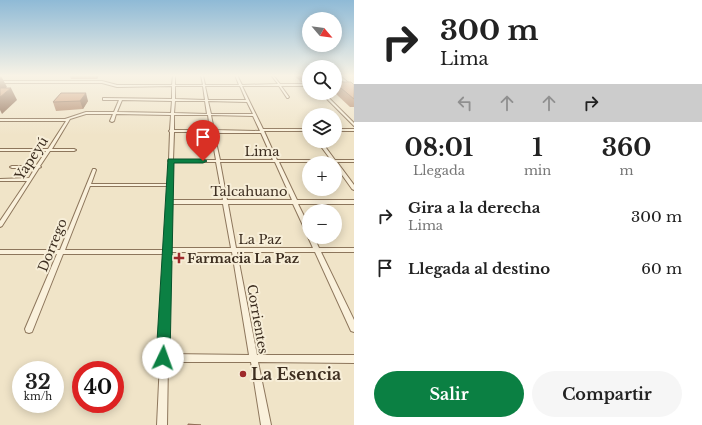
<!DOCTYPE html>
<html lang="es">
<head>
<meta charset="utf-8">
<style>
	:root { --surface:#fff; --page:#f6f6f6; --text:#222; --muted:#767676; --accent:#0b8043 }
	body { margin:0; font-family:"Libre Baskerville",serif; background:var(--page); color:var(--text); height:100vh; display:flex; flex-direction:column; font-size:15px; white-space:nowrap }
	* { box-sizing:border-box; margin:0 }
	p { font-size:13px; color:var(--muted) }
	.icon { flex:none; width:22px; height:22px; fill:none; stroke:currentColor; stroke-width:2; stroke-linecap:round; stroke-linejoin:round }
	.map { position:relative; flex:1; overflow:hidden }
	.drawer { display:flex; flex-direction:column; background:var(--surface); width:348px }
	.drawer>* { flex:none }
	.guide { background:#fff; color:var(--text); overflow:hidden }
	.needle { width:26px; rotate:119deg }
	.fabs { position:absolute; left:302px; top:12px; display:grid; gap:8px }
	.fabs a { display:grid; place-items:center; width:40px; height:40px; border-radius:50%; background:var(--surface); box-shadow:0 2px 10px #0003; font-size:20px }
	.speed { position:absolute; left:12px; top:361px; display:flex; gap:8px; font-size:20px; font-weight:700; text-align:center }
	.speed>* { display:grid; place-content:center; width:52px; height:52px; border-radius:50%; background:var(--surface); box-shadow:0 2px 10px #0003; line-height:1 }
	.speed small { font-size:10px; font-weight:400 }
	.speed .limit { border:6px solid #d22; background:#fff; color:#111 }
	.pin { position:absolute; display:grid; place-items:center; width:34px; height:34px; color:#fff; margin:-41px -17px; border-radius:50% 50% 50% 0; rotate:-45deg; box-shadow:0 0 4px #0007 }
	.pin .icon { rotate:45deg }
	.me { position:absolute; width:44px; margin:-22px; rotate:3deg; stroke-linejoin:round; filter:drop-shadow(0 0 3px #0008) }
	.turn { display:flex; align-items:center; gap:14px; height:84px; padding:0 20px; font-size:18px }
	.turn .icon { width:52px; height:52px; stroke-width:2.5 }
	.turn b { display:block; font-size:28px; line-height:34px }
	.lanes { display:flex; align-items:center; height:38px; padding:0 20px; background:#0003; justify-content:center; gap:20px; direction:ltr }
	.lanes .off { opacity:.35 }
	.eta { display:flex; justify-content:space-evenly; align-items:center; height:68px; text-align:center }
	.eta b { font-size:24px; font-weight:700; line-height:28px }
	.primary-button { display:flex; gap:8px; margin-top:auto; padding:8px 20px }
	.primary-button a { flex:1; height:46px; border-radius:24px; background:var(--accent); color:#fff; font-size:16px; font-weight:700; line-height:46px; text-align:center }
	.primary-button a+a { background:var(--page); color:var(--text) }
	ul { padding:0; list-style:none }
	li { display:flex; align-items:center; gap:12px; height:52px; padding:0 20px }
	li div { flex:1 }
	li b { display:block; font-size:15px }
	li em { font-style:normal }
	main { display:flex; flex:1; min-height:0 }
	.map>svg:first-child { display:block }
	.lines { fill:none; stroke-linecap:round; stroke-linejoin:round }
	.minor-casing { stroke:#8d765c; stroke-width:2 }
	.minor { fill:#faf1dc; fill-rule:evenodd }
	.wall { fill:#b2896c }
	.shaded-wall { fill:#916f58 }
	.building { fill:#cf9f7d; stroke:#916f58 }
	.route { fill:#0b8043; stroke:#07532c }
	.poi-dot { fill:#9e2a2b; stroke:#f7eed8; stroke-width:1.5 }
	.labels { text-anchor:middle; stroke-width:4; stroke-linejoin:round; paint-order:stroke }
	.street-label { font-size:13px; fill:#3d2e20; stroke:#f7eed8 }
	.poi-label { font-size:13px; font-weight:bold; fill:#3d2e20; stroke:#f7eed8; text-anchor:start }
	.near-poi-label { font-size:16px; font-weight:bold; fill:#3d2e20; stroke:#f7eed8; text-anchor:start }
</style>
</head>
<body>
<main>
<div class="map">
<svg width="354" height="425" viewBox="0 0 354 425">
	<rect width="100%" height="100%" fill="#f0e4c8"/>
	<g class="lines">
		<defs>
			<g id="minor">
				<path d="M 173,75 L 175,75 L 175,85 L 203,85 L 201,75 L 203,75 L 205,85 L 239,85 L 235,75 L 237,75 L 242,85 L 278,84 L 271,75 L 273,75 L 280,84 L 309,84 L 309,86 L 281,86 L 289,97 L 288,98 L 287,98 L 279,86 L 242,86 L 263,129 L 309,129 L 309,131 L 264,131 L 277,160 L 331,160 L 317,141 L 321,141 L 335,160 L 354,160 L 354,162 L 337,162 L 354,185 L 354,190 L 352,189 L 335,165 L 335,163 L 333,162 L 279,162 L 297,200 L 354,200 L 354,204 L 298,204 L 309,226 L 309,234 L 307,234 L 306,232 L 293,204 L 228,204 L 236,248 L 313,248 L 308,237 L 309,236 L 309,237 L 314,237 L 319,248 L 354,248 L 354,252 L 321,252 L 354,320 L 354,332 L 351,331 L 315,252 L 237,252 L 257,355 L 354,355 L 354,363 L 258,362 L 271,425 L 261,425 L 251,362 L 168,362 L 167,425 L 157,425 L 160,361 L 159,358 L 161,355 L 165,254 L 63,254 L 32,332 L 29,333 L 26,332 L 25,329 L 57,254 L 0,254 L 0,250 L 60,250 L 93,169 L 95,169 L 96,170 L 91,184 L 168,184 L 169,162 L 168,161 L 169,160 L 170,132 L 169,131 L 170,130 L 171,115 L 116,114 L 114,121 L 112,122 L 110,121 L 113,114 L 86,114 L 70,119 L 52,149 L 74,149 L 76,150 L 74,151 L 50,151 L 40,166 L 41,167 L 39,168 L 2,226 L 0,227 L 0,221 L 27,181 L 0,181 L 0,179 L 29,178 L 35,168 L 12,168 L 10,167 L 12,166 L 36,166 L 46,151 L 0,151 L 0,149 L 48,149 L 66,121 L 0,121 L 0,119 L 65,119 L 86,112 L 114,112 L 119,100 L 103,100 L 103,98 L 172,99 L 172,86 L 117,87 L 102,83 L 0,83 L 0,81 L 102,81 L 117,85 L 172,85 ZM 175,86 L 203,86 L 205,100 L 175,99 ZM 205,86 L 240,86 L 246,100 L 208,100 ZM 122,100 L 172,101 L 171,113 L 117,112 ZM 175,101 L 205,101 L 207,114 L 174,113 ZM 208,101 L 247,102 L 253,114 L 211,114 ZM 174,115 L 208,115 L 210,130 L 174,130 ZM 211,115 L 253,116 L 260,131 L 214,130 ZM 174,132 L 211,132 L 216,160 L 173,160 ZM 214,133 L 261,133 L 273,160 L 220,160 ZM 173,162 L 216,162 L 223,200 L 172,200 ZM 220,162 L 275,162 L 292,200 L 227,200 ZM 90,186 L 168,186 L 167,202 L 167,203 L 165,248 L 164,250 L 65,250 ZM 172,204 L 223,204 L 231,248 L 171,248 ZM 171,252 L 232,252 L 249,355 L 168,354 Z"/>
				<path d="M 336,75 L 339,75 L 351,85 L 351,87 L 349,87 Z"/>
				<path d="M 321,93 L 324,93 L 354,123 L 354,126 Z"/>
				<rect x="335" y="129" width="19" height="2"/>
			</g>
		</defs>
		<use href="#minor" class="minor-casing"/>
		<use href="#minor" class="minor"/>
	</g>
	<g class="wall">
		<path d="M 17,75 L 99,75 L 97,79 L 71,79 L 70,76 Z"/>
		<path d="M 296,75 L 305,75 L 309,79 L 308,82 L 301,82 L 296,77 Z"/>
		<path d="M 335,82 L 354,85 L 354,107 L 350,107 L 335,93 Z"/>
		<path d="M 61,93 L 88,101 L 83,109 L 56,111 L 53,102 Z"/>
	</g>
	<g class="shaded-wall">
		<path d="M 96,75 L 99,75 L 97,79 Z"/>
		<path d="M 1,76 L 7,87 L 0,93 L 0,77 Z"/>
		<path d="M 11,88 L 17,100 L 2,114 L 0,110 L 0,97 Z"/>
		<path d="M 86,93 L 88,101 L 83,109 L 80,101 Z"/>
	</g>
	<g class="building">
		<path d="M 298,75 L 305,75 L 309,79 L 302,79 Z"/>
		<path d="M 335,82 L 351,82 L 354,85 L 354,99 L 335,83 Z"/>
		<path d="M 0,88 L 11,88 L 0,97 Z"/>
		<path d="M 61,93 L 86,93 L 80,101 L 53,102 Z"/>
		<path d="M 188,424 L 201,425 L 188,425 Z"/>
	</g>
	<linearGradient id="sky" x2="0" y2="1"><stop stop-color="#8fbad6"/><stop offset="0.56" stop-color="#f8f3e6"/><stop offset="1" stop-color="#f8f3e6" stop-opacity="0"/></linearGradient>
	<rect width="354" height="135" fill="url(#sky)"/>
	<path class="route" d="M 168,159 L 203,159 L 207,161 L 203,163 L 174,163 L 170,358 L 168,363 L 163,365 L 158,363 L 156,358 Z"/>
	<g class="poi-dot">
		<path d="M177 252h4v4h4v4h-4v4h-4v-4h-4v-4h4z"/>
		<circle cx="243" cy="374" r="4"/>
	</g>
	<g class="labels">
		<g class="street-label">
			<text x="262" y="156">Lima</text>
			<text transform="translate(31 158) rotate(-57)" y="5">Yapeyú</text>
			<text x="249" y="196">Talcahuano</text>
			<text x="260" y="244">La Paz</text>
			<text transform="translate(52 245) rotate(-68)" y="5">Dorrego</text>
			<text transform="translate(258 319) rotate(80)" y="5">Corrientes</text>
		</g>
		<g class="poi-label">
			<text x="187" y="263">Farmacia La Paz</text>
		</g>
		<g class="near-poi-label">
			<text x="251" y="380">La Esencia</text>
		</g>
	</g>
</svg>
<div class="fabs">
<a><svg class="needle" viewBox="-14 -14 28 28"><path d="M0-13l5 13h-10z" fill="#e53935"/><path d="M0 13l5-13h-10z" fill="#767676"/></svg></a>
<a><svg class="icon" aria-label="search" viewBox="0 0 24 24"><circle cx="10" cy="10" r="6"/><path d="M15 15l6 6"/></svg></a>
<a><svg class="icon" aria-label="layers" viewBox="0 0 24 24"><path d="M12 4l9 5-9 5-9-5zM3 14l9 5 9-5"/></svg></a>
<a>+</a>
<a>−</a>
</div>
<div class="speed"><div>32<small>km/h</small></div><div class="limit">40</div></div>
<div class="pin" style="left:203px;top:161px;background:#d93025"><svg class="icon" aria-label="arrive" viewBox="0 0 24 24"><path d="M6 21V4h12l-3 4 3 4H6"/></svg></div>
<svg class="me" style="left:163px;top:358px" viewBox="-20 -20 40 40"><circle r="19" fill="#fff"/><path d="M0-13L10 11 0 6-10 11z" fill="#0b8043"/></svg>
</div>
<section class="drawer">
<div class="guide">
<div class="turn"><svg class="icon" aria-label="right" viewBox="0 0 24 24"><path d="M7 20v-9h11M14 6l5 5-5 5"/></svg><div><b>300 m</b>Lima</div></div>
<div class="lanes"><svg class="icon off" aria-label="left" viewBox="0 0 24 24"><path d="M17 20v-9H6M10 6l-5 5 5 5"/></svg><svg class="icon off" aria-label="ahead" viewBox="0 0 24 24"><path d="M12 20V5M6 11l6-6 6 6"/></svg><svg class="icon off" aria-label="ahead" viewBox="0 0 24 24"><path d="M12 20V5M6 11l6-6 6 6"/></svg><svg class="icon" aria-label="right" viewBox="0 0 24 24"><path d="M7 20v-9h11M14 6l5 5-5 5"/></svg></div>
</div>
<div class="eta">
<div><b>08:01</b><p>Llegada</p></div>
<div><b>1</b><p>min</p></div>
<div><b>360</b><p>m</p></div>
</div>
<ul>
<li><svg class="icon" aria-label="right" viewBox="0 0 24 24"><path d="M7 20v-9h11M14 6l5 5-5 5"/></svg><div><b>Gira a la derecha</b><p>Lima</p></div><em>300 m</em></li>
<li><svg class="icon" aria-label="arrive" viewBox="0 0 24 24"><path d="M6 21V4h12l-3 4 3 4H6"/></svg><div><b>Llegada al destino</b></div><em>60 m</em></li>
</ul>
<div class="primary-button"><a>Salir</a><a>Compartir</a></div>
</section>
</main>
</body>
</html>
